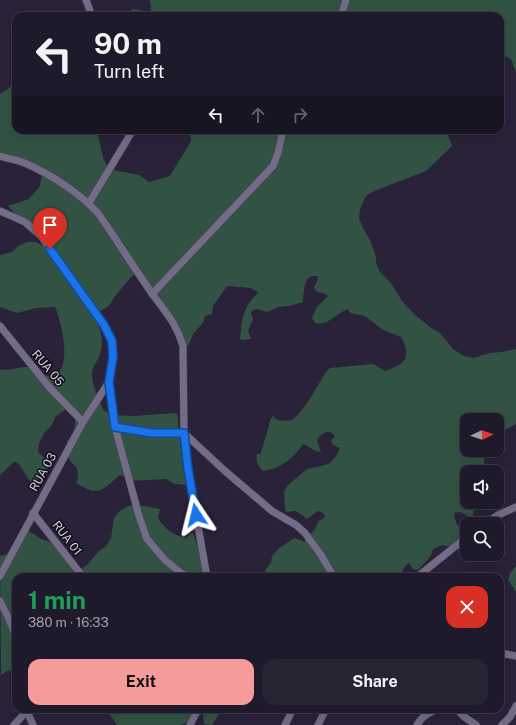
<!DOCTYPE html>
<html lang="en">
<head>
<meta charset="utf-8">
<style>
	:root { --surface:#1f1a2b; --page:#272333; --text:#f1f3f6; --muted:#a1a1a9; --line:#3c3847; --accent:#f59b9b }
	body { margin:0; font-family:"Public Sans",sans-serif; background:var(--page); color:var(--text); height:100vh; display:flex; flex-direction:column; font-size:15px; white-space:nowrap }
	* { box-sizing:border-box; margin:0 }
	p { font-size:13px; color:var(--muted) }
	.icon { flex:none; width:22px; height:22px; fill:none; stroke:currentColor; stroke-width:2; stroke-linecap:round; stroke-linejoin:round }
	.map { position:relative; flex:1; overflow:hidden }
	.drawer { position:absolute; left:12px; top:573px; width:492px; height:140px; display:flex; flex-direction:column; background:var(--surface); border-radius:12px; box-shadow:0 4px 16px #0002,0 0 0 1px var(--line) }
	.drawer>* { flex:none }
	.guide { position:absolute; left:12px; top:12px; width:492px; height:122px; border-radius:12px; box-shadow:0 4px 16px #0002,0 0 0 1px var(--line); background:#1f1a2b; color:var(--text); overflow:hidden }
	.needle { width:26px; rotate:86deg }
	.buttons { position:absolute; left:460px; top:413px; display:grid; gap:8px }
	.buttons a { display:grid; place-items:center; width:44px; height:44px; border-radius:8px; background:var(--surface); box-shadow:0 4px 16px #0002,0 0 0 1px var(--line); font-size:20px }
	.pin { position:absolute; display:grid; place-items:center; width:34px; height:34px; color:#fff; margin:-41px -17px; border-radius:50% 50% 50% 0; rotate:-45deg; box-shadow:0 0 4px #0007 }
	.pin .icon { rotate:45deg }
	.me { position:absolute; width:44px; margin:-22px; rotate:350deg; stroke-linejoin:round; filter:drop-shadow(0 0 3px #0008) }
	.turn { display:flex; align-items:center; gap:14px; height:84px; padding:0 16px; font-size:18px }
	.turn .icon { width:52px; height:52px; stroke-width:2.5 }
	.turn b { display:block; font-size:28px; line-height:34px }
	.lanes { display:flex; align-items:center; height:38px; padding:0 16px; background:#0003; justify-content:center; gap:20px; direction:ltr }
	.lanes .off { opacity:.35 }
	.round { display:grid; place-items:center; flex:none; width:42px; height:42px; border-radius:12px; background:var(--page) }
	.overview { display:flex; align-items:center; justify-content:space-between; height:68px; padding:0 16px }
	h1 { font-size:24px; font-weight:700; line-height:30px; color:#1e9e55 }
	.primary-button { display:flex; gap:8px; margin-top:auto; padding:8px 16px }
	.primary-button a { flex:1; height:46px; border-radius:12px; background:var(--accent); color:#111; font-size:16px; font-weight:700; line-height:46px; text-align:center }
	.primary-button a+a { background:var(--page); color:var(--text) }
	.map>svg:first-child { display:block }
	.green { fill:#325343 }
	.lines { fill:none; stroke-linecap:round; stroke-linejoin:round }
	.street-casing { stroke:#453f52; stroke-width:8 }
	.street { stroke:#736c87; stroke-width:7 }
	.route-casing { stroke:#114b97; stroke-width:10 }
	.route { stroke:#1a73e8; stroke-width:7 }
	.labels { text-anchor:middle; stroke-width:3; stroke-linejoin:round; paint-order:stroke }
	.street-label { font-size:12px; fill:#d6d2e2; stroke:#110d18 }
</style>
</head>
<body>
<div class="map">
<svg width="516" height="725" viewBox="0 0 516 725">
	<rect width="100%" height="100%" fill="#292239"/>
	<g class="green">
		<path d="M 150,0 L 516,0 L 516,72 L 511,59 L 500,54 L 500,16 L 129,16 L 132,9 L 151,12 Z"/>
		<path d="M 16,83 L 16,130 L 97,130 L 103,158 L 106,164 L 113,170 L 139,175 L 149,182 L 170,176 L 191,141 L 190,130 L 446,130 L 452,146 L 426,171 L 374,191 L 366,196 L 360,209 L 359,218 L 363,228 L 370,240 L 376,257 L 376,263 L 380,272 L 391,283 L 402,301 L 414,314 L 430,327 L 440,333 L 453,349 L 464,356 L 474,358 L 489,353 L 501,352 L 516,349 L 516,424 L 503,431 L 497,439 L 497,420 L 467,420 L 467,450 L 487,450 L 484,452 C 483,456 485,460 484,465 L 473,472 L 467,472 L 467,502 L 477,502 L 474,508 L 473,517 L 470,517 L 460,512 L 454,513 C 456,523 456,527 467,531 L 466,536 L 452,547 L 442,545 L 433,549 C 430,560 425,561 418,570 L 413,569 L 409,563 L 406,565 L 402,572 L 395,577 L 268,577 L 265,570 L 271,563 L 272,556 L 278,549 L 294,538 L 305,542 L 305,540 L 315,529 L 319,520 L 323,519 L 325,516 L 322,512 L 318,511 L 307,519 L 296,511 L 287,512 L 285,510 L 284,492 L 287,486 L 307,469 L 322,466 L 330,463 L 336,456 L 340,448 C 335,446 332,446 331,440 L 335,437 C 330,427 322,433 317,440 L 321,452 C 314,452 309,446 303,444 C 294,458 280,469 263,471 C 259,466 255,461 257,454 L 260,454 L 261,453 L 271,418 L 274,415 L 275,419 C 280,421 288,422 293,419 C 304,412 319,383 326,372 L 330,368 L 373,364 L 385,371 C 395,367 409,363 406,350 C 405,345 404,341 401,337 L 383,330 L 365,316 L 350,313 L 348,309 C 338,312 327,327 315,323 L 312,318 L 317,307 L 328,296 C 323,291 316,295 314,287 L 318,279 L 317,276 C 303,274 304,292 303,302 L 289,306 L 278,307 L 268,312 L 256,309 L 252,311 L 251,314 L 253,319 L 248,331 L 251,339 L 242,340 L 240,339 C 241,328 242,314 248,305 C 250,300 255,297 258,292 L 251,288 L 227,286 L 213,306 L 212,314 L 205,316 L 203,323 L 193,334 L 189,345 L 187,346 L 137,276 L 134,275 L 131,277 L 115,296 L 109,306 L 93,315 C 100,326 105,340 100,354 C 98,361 92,366 92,374 C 92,387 100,398 103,410 L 113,415 L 133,416 L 177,413 L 181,450 L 187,485 L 175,484 L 166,479 L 128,481 L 124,476 L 120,475 C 101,491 99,497 76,483 L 78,479 L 77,468 C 67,459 67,455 67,441 C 74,432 77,427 74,415 L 65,410 L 56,416 L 51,426 L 44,433 L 39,443 L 38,452 L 45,459 L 48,468 L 44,472 L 43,471 L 37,482 L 32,487 L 30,481 L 18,463 L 14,462 L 0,475 L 0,369 C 10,372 18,366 27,367 C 36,368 41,376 50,376 C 75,375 61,320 55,307 L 36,308 L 17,313 L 0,307 L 0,255 L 12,252 L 18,246 L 27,242 L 36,242 L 44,246 L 37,235 L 27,228 L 23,222 L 8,206 L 29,199 L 40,186 L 42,173 L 0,154 L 0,94 Z"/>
		<path d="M 138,505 L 160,509 L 158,518 C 166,530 172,535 186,538 L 191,533 L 193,533 L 199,551 L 203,576 L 205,577 L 16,577 L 16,670 L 7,671 L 1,675 L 0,556 L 8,554 L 26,529 L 41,539 L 51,542 L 59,547 L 77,570 L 86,566 L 99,551 L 106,546 L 111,538 L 114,518 L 120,511 L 128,506 Z"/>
		<path d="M 516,566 L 516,592 L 508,580 L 510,573 Z"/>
		<path d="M 106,709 L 221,709 L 221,711 L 212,725 L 204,724 L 203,713 L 194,720 L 180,725 L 117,725 Z"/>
	</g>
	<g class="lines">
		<defs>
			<g id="street">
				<path d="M 86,0 L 92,16"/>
				<path d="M 341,16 L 346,0"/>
				<path d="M 0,156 C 9,159 18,160 27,164 C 52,175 79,193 98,213 C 116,239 133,266 151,292 C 165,312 176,322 183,346 L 184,433 L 225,471 L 272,511 L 296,525 L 305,533 L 321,555 L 334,577"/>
				<path d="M 89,203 L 133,130"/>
				<path d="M 0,211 L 25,222 L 41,236 L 104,325 L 112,341 L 113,357 L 109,382 L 115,427 L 139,516 L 147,539 L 165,560 L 182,574 L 193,577"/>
				<path d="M 152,294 L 273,166 L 278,153 L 283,130"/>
				<path d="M 0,326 L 50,388 L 83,422"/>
				<path d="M 115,427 L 152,433 L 184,433 L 188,469 L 207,577"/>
				<path d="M 33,513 L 83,577"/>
				<path d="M 485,524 L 498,515 L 516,507"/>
				<path d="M 0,576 L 83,422 L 109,382"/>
				<path d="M 417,577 L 467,537"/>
				<path d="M 0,601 L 8,617 L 16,637"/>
				<path d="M 500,653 L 516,656"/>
				<path d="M 26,709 L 33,725"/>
				<path d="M 457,709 L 463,716 L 476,725"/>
				<path d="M 14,725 L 26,712"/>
				<path d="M 190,725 L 198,709"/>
				<path d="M 285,725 L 293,709"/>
				<path d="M 318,725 L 326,709"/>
				<path d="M 417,725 C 422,716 428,713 438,709"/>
				<path d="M 502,725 L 510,717 L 516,706"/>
			</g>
		</defs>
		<use href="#street" class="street-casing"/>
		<use href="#street" class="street"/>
	</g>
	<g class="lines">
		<defs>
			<path id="route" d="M 50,249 L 104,325 L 112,341 L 113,357 L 109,382 L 115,427 L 152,433 L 184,433 L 188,469 L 196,515"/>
		</defs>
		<use href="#route" class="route-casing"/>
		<use href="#route" class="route"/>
	</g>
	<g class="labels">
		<g class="street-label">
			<text transform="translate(48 368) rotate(50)" y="4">RUA 05</text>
			<text transform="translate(43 472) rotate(-61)" y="4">RUA 03</text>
			<text transform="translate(67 538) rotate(52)" y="4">RUA 01</text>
		</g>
	</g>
</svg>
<div class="buttons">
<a><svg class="needle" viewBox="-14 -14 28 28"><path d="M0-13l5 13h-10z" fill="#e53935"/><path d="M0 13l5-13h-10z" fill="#a1a1a9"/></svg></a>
<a><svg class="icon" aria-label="sound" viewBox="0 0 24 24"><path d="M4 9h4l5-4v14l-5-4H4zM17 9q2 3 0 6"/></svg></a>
<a><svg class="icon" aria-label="search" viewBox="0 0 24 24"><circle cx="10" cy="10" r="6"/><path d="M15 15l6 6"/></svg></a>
</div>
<div class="pin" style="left:50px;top:249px;background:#d93025"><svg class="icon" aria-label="arrive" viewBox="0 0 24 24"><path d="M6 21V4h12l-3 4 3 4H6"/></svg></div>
<svg class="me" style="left:196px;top:515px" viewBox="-20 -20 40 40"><path d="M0-17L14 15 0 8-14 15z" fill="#1a73e8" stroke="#fff" stroke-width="4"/></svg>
<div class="guide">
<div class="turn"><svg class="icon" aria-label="left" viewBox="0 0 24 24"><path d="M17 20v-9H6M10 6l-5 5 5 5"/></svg><div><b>90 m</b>Turn left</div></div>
<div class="lanes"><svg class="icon" aria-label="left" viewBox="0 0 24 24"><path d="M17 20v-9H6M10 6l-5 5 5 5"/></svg><svg class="icon off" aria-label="ahead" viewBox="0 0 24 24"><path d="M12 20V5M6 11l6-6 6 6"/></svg><svg class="icon off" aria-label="right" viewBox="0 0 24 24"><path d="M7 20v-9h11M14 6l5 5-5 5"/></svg></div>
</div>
<section class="drawer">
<div class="overview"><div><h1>1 min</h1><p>380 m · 16:33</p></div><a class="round" style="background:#d93025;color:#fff"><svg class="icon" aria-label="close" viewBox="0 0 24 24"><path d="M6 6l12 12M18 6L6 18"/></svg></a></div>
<div class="primary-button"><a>Exit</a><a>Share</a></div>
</section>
</div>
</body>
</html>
